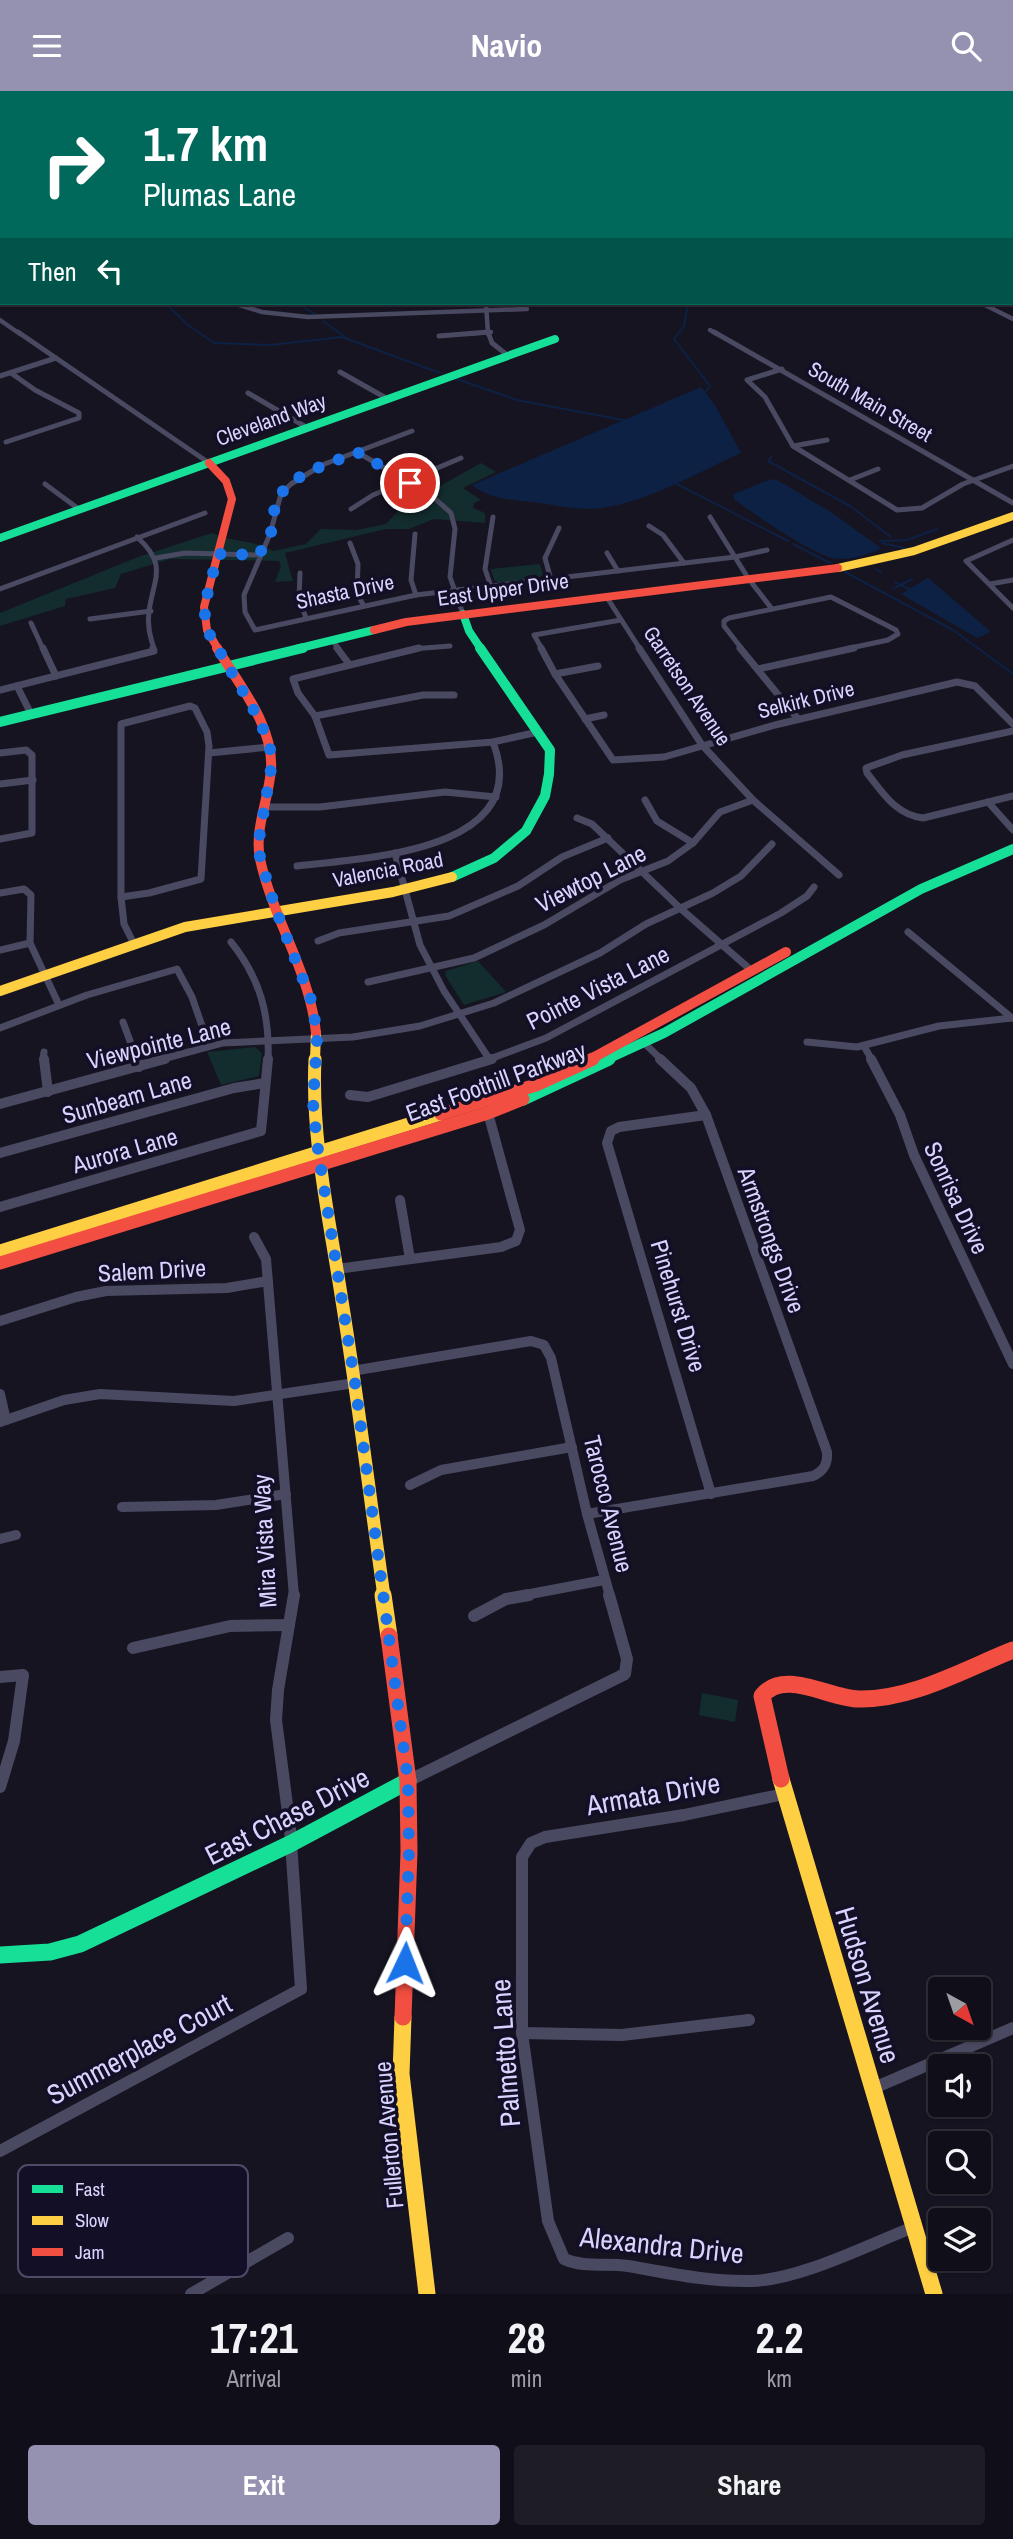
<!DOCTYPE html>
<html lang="en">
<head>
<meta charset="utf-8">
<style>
	:root { --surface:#100f19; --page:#1e1d26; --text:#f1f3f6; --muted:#9c9ca2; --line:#302f38; --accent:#9591b1 }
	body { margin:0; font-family:"Archivo Narrow",sans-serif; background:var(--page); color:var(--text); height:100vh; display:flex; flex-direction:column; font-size:26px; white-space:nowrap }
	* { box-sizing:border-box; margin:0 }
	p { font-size:23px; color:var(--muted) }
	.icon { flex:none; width:38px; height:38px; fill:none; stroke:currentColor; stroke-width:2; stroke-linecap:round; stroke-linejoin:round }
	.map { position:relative; height:2203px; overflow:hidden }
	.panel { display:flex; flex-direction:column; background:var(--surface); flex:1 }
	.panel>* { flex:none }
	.guide { position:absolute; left:0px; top:0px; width:1013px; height:214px; box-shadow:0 2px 5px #0004,0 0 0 2px var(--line); background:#00695c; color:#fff; overflow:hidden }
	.needle { width:46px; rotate:140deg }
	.tools { position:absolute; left:928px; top:1886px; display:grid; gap:14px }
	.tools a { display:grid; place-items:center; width:63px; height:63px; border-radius:7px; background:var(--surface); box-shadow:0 2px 5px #0004,0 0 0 2px var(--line); font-size:35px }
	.pin { position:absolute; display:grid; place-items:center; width:60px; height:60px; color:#fff; margin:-30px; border:4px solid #fff; border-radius:50%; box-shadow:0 2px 7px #0007 }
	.me { position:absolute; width:77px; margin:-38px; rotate:2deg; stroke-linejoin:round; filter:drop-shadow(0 0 5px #0008) }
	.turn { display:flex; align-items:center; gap:24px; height:147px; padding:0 28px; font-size:32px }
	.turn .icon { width:91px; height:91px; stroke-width:2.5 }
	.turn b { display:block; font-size:49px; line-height:60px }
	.then { display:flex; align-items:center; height:66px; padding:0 28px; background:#0003; gap:14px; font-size:26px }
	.eta { display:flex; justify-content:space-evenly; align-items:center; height:119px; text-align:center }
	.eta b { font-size:42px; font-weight:800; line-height:49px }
	.button { display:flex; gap:14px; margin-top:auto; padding:14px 28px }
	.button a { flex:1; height:80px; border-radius:7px; background:var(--accent); color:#fff; font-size:28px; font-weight:800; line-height:80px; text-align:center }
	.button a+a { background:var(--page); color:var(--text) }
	header { display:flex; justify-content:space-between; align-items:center; height:91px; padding:0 28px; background:var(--accent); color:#fff; font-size:32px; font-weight:800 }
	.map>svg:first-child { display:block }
	.green { fill:#132c2d }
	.water { fill:#0d2144 }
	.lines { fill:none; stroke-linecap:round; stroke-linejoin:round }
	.stream { stroke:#0d2144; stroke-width:2 }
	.street-far4 { stroke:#4a4962; stroke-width:4.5 }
	.street-far3 { stroke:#4a4962; stroke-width:5 }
	.street-far2 { stroke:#4a4962; stroke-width:7 }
	.street-far1 { stroke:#4a4962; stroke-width:10 }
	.street { stroke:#4a4962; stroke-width:12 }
	.fast-far3 { stroke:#16e098; stroke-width:8 }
	.fast-far2 { stroke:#16e098; stroke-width:10 }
	.fast-far1 { stroke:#16e098; stroke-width:13 }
	.fast { stroke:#16e098; stroke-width:17 }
	.slow-far3 { stroke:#ffcf43; stroke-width:8 }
	.slow-far2 { stroke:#ffcf43; stroke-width:10 }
	.slow-far1 { stroke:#ffcf43; stroke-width:13 }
	.slow { stroke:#ffcf43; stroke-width:17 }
	.jam-far3 { stroke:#f24e42; stroke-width:8 }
	.jam-far2 { stroke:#f24e42; stroke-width:10 }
	.jam-far1 { stroke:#f24e42; stroke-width:13 }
	.jam { stroke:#f24e42; stroke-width:17 }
	.route { stroke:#1a73e8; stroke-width:12; stroke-dasharray:0 21.6 }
	.labels { text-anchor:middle; stroke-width:7; stroke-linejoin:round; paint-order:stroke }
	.far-street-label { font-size:21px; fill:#d9d4ff; stroke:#130f26 }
	.street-label { font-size:24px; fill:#d9d4ff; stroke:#130f26 }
	.near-street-label { font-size:28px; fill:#d9d4ff; stroke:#130f26 }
	.key { fill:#130f26; stroke:#4e4a67; stroke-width:2 }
	.key-label { font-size:19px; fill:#d9d4ff }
</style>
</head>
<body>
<header><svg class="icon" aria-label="menu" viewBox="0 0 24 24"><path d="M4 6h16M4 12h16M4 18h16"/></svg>Navio<svg class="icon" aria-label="search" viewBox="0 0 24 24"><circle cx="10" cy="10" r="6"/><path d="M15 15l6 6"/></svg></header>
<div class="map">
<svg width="1013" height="2203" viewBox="0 0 1013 2203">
	<rect width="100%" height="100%" fill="#161421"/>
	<g class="green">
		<path d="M 0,0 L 1013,0 L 1013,184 L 1012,2 L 2,2 L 0,115 Z"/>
		<path d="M 481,372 L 496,381 L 463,397 L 481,409 L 474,412 L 473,417 L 485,422 L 485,432 L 434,428 L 409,438 L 386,438 L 285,462 L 293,490 L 275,491 L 281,475 L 279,470 L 170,468 L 121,483 L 115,497 L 66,508 L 65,515 L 0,535 L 0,522 L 138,466 L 212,442 C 234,452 253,448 273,460 L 306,453 L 321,438 L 357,439 L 386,433 L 401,417 Z"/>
		<path d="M 540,473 L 543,484 L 539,487 L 499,492 L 494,489 L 491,478 Z"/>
		<path d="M 478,870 L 506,901 L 464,914 L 445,884 L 446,880 Z"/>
		<path d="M 255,956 L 262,962 L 259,985 L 221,994 L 207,961 Z"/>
		<path d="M 702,1602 L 738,1609 L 735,1631 L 699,1624 Z"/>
	</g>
	<g class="water">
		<path d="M 701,296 L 715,314 L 741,362 C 699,381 647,411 602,417 C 579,420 555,414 532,411 C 511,409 490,408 472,394 Z"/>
		<path d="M 771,388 L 779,390 L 834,423 L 881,457 C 868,465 843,471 828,466 C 800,455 758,426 734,408 L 734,403 Z"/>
		<path d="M 928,487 L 991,541 L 977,547 L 901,503 Z"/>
	</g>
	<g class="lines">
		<g class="stream">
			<path d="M 165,212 L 188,234 L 214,252 L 271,254 L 342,246 L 440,282"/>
			<path d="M 296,212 L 315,223"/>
			<path d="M 688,212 L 684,235 L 674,248 L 710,295 L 703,304"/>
			<path d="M 323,230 L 345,246"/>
			<path d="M 454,287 L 517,309 L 623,329"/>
			<path d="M 771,366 L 768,370 L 850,415 L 891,446"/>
			<path d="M 673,391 L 788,450"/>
			<path d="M 880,450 L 907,449 L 937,438"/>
			<path d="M 882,452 L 904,457"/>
			<path d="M 793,453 L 830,472"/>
			<path d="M 876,478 L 881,482"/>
			<path d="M 845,481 L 953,539 L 1013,583"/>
			<path d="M 895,491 L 911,499"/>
			<path d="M 893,498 L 912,488"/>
		</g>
		<g class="street-far4">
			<path d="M 233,212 L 262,221 L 308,226 L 527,218"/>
			<path d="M 486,212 L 488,243"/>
			<path d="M 981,212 L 1013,228"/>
			<path d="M 0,229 L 20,243"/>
			<path d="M 710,239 L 717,243"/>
			<path d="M 467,243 L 491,241"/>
		</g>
		<g class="street-far3">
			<path d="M 18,241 L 209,372"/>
			<path d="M 488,241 L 492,252 L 506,263"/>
			<path d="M 714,241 L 1013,412"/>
			<path d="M 439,245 L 489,241"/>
			<path d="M 782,278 L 747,289 L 765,306 L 793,355 L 897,419 L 922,417 L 963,393 L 1013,375"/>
			<path d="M 340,281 L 386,307"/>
			<path d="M 0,285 L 56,267"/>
			<path d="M 248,302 L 306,336"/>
			<path d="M 412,340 L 322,374 L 291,393 L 281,403 L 270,443 L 244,504 L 245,521 L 255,539 L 416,504 L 735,466 L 767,459"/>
			<path d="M 6,351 L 79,327 L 79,322 L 35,299 L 11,282"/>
			<path d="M 793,355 L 827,349"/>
			<path d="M 357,361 L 432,405 L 451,422 L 455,438 L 450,486 L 463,523"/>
			<path d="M 850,389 L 878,378"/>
			<path d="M 45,393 L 80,419"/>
			<path d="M 351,418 L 373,404 L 461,367"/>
			<path d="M 710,426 L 748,487 L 772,518"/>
			<path d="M 649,435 L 663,444 L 684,472"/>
			<path d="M 415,443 L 411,489 L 416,504"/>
			<path d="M 137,446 C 168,474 154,486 149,520 C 147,534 150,545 154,558"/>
			<path d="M 1013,449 L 966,470 L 1013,517"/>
			<path d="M 350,452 L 358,473 L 357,503 L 364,515"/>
			<path d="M 607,462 L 618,480"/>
			<path d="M 156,467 L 185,462 L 259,464"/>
			<path d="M 300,482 L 299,507 L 306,527"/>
			<path d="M 551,489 L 545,467 L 559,437"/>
			<path d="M 990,493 L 1013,489"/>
			<path d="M 491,496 L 485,478 L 493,426"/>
			<path d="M 0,498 L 205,422"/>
			<path d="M 606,505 L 640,558"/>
			<path d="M 90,528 L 151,520"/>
			<path d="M 31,532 L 43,558"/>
			<path d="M 332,549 L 339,558"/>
			<path d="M 412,558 L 450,555"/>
			<path d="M 542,558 L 534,544 L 621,529"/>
			<path d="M 742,558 L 724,535 L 724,530 L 729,527 L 831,506 L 896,539 L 898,543 L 888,549 L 846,558"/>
		</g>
		<g class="street-far2">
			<path d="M 43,557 L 56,585"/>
			<path d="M 337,557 L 349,573"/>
			<path d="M 419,557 L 293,588 L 298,602 L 315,625 L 329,664 L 493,651 L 538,641"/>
			<path d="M 541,557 L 555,583 L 613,669 L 664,666 L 775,634 L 957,591 L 975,595 L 1013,633"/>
			<path d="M 639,557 L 702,654 L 753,709 L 839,784"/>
			<path d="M 740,557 L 798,628"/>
			<path d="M 758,578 L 854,557"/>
			<path d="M 555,583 L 598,575"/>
			<path d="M 17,595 L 31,623"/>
			<path d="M 0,599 L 154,560 L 153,557"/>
			<path d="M 190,615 L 195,617 L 207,641 L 209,655 L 201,788 L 149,802 L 121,806 L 121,633 Z"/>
			<path d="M 315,625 L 423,604 L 454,604"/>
			<path d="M 585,628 L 604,624"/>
			<path d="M 1013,640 L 902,664 L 866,677 L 867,682 C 883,702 896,724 923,727 L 1013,705"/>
			<path d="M 0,662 L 26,659 L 32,664 L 32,742 L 0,748"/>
			<path d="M 209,662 L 270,656"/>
			<path d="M 0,693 L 33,689"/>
			<path d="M 645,709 L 657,730 L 693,752"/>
			<path d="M 988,711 L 1013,739"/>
			<path d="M 265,716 L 320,716 L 445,701 L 496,706"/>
			<path d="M 577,727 L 592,733 L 680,817 L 752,880"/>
			<path d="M 395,762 L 420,854 L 444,900 L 490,969"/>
			<path d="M 297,775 C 364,767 535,761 493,651"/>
			<path d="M 0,802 L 24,798 L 31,804 L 30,852 L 59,914"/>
			<path d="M 121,806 L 124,833 L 134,853"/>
			<path d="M 908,841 L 1012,927"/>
			<path d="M 318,850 L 339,842 L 449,825 L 518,795 L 562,766 L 608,747"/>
			<path d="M 231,851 C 260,887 270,924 268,969"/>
			<path d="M 0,859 L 30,852"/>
			<path d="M 368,891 L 474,867 L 544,834 L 620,789 L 668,770 L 693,752 L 720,721 L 753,709"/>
			<path d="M 123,931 L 137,969"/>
			<path d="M 0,937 L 87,904 L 177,878 L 192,906 L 209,955"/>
			<path d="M 807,951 L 857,956 L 939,935 L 1012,927"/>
			<path d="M 644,952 L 662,969"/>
			<path d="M 865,957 L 872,969"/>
			<path d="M 43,969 L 44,961"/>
			<path d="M 159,969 L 222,952 L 353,946 L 420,935 L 494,912 L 600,862 L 646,833 L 713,802 L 741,785 L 772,753"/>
			<path d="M 487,969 L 546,947 L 781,822 L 807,805 L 814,796"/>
		</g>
		<g class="street-far1">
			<path d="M 44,968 L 48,1001"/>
			<path d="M 136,968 L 139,976"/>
			<path d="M 871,968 L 900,1024 L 914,1064 L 1013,1273"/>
			<path d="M 350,1004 L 368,1006 L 492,968"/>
			<path d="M 0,1013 L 165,968"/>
			<path d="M 706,1024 L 619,1036 L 611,1040 L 607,1052 L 711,1403"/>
			<path d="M 0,1062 L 234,997 L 265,992"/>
			<path d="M 400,1109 L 410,1168"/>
			<path d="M 0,1116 L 261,1040 L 268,968"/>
			<path d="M 254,1146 L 266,1168 L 294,1505"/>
			<path d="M 337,1178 L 501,1156 L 516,1150 L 520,1139 L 488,1022"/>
			<path d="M 0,1230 L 76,1206 L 106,1200 L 227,1197 L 268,1190"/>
			<path d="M 352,1280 L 531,1250 L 544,1254 L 551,1267 L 587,1423 L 610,1505"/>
			<path d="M 0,1303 L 6,1329"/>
			<path d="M 0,1331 L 64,1309 L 100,1303 L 234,1310 L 355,1292"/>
			<path d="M 410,1394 L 441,1379 L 572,1356"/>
			<path d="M 122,1416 L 216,1414 L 286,1403"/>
			<path d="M 587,1423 L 813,1385 C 824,1380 828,1373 827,1361 L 706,1024 L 691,997 L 660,968"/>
			<path d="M 0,1448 L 16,1444"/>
			<path d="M 520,1505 L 604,1489"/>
		</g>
		<g class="street">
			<path d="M 474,1525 L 506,1508 L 529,1504"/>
			<path d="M 133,1557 L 230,1535 L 289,1534"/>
			<path d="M 0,1586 L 23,1584 L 14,1650 L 0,1696"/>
			<path d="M 408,1690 L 625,1583 L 627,1568 L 609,1504"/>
			<path d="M 784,1703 L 684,1724 L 545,1746 L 531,1752 L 522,1766 L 522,1942 L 548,2130 L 564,2168 C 584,2177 606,2172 628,2175 C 668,2182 709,2191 751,2190 C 800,2189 867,2154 914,2136"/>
			<path d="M 522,1942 L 622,1944 L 749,1929"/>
			<path d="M 874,1997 L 1013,1937"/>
			<path d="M 0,2060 L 301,1898 L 290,1737 L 276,1629 L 278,1599 L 294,1504"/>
			<path d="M 191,2203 L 288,2147"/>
		</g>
		<g class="fast-far3">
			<path d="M 0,447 L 555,248"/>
			<path d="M 463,523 L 469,540 L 481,558"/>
			<path d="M 296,558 L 374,539"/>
		</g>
		<g class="fast-far2">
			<path d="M 0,631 L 303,557"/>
			<path d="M 452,786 L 494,767 L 526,740 L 545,705 L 549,683 L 550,659 L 480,557"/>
			<path d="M 605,969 L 664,942 L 921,798 L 1013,758"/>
		</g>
		<path class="fast-far1" d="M 523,1008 L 609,968"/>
		<path class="fast" d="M 0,1864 L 50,1861 L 80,1853 L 290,1753 L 408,1690"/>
		<path class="slow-far3" d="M 838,477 L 914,460 L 1013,425"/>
		<g class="slow-far2">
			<path d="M 0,900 L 185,836 L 393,801 L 452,786"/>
			<path d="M 315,969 L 316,942"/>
		</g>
		<g class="slow-far1">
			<path d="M 315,968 C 311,1049 330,1130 342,1210 C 358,1308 370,1407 384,1505"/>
			<path d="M 0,1160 L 441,1023"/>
		</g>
		<g class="slow">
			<path d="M 383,1504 L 389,1545"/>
			<path d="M 781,1688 L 934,2203"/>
			<path d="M 403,1926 L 401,1983 L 427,2203"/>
		</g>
		<g class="jam-far3">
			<path d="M 209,372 L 226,390 L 232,408 L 204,516 L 207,539 L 218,558"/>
			<path d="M 374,539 L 406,531 L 838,477"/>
		</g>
		<g class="jam-far2">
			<path d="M 217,557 C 238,592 274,635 271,678 C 269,708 254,738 260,768 C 273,828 310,881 316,942"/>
			<path d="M 589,969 L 786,861"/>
		</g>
		<g class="jam-far1">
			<path d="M 441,1023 L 536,994 L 593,968"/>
			<path d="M 0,1172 L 488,1022 L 523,1008"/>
		</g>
		<g class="jam">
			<path d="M 389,1545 L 408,1690 L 409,1761 L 403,1926"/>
			<path d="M 781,1688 L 762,1605 C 784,1577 830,1608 859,1608 C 912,1609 965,1578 1013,1559"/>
		</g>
	</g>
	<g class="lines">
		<path class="route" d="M 405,1872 L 409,1761 L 408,1690 L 355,1292 L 317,1052 L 313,1012 L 317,948 L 313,914 L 276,819 L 260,767 L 259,748 L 271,678 L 270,656 L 259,628 L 207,539 L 204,516 L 218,463 L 259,464 L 272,439 L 275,413 L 282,401 L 298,387 L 315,378 L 357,361 L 410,392"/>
	</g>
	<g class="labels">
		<g class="far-street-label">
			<text transform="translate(870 311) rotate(30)" y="7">South Main Street</text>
			<text transform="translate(271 329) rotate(-20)" y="7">Cleveland Way</text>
			<text transform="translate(503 499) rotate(-8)" y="7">East Upper Drive</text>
			<text transform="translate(345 501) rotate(-12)" y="7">Shasta Drive</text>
			<text transform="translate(687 595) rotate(56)" y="7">Garretson Avenue</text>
			<text transform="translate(806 609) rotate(-14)" y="7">Selkirk Drive</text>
			<text transform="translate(388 779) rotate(-11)" y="7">Valencia Road</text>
		</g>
		<g class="street-label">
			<text transform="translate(591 788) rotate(-27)" y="8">Viewtop Lane</text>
			<text transform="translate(598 897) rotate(-27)" y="8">Pointe Vista Lane</text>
			<text transform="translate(159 953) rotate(-14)" y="8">Viewpointe Lane</text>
			<text transform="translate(496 991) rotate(-20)" y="8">East Foothill Parkway</text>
			<text transform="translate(127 1007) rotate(-16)" y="8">Sunbeam Lane</text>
			<text transform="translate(125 1060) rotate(-16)" y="8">Aurora Lane</text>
			<text transform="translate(956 1107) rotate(65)" y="8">Sonrisa Drive</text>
			<text transform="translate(771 1149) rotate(70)" y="8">Armstrongs Drive</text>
			<text transform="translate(152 1180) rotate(-3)" y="8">Salem Drive</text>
			<text transform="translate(678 1215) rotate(73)" y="8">Pinehurst Drive</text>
			<text transform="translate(608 1413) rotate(76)" y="8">Tarocco Avenue</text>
			<text transform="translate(265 1450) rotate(-93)" y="8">Mira Vista Way</text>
			<text transform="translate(389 2044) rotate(-95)" y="8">Fullerton Avenue</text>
		</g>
		<g class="near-street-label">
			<text transform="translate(653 1703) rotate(-10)" y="10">Armata Drive</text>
			<text transform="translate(287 1725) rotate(-27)" y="10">East Chase Drive</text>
			<text transform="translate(868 1894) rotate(73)" y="10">Hudson Avenue</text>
			<text transform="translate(139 1958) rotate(-28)" y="10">Summerplace Court</text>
			<text transform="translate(505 1962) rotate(-94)" y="10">Palmetto Lane</text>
			<text transform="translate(662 2154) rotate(6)" y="10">Alexandra Drive</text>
		</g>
	</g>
	<rect x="18" y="2074" width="230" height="112" rx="10" class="key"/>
	<rect x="32" y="2094" width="31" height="8" fill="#16e098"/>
	<rect x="32" y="2125" width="31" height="9" fill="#ffcf43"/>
	<rect x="32" y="2157" width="31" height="8" fill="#f24e42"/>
	<g class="key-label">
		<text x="75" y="2105">Fast</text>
		<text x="75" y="2136">Slow</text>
		<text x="75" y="2168">Jam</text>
	</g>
</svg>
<div class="tools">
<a><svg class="needle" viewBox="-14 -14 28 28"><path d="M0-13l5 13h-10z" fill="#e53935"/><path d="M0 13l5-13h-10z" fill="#9c9ca2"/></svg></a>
<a><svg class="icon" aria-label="sound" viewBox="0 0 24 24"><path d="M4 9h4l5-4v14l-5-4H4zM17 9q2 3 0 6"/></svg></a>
<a><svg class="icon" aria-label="search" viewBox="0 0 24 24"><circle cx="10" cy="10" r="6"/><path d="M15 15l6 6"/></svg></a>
<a><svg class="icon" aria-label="layers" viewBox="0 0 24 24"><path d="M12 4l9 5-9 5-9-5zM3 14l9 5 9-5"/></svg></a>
</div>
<div class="pin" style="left:410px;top:392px;background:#d93025"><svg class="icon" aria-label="arrive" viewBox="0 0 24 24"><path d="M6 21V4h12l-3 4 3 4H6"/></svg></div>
<svg class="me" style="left:405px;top:1872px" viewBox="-20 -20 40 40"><path d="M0-17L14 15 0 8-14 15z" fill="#1a73e8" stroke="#fff" stroke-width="4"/></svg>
<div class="guide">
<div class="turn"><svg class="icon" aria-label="right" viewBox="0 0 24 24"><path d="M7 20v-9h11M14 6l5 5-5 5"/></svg><div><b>1.7 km</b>Plumas Lane</div></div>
<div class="then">Then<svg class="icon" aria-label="left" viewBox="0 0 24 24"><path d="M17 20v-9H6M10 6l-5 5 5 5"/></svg></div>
</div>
</div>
<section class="panel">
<div class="eta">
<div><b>17:21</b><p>Arrival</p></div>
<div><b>28</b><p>min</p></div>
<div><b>2.2</b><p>km</p></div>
</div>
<div class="button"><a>Exit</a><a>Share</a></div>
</section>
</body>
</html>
